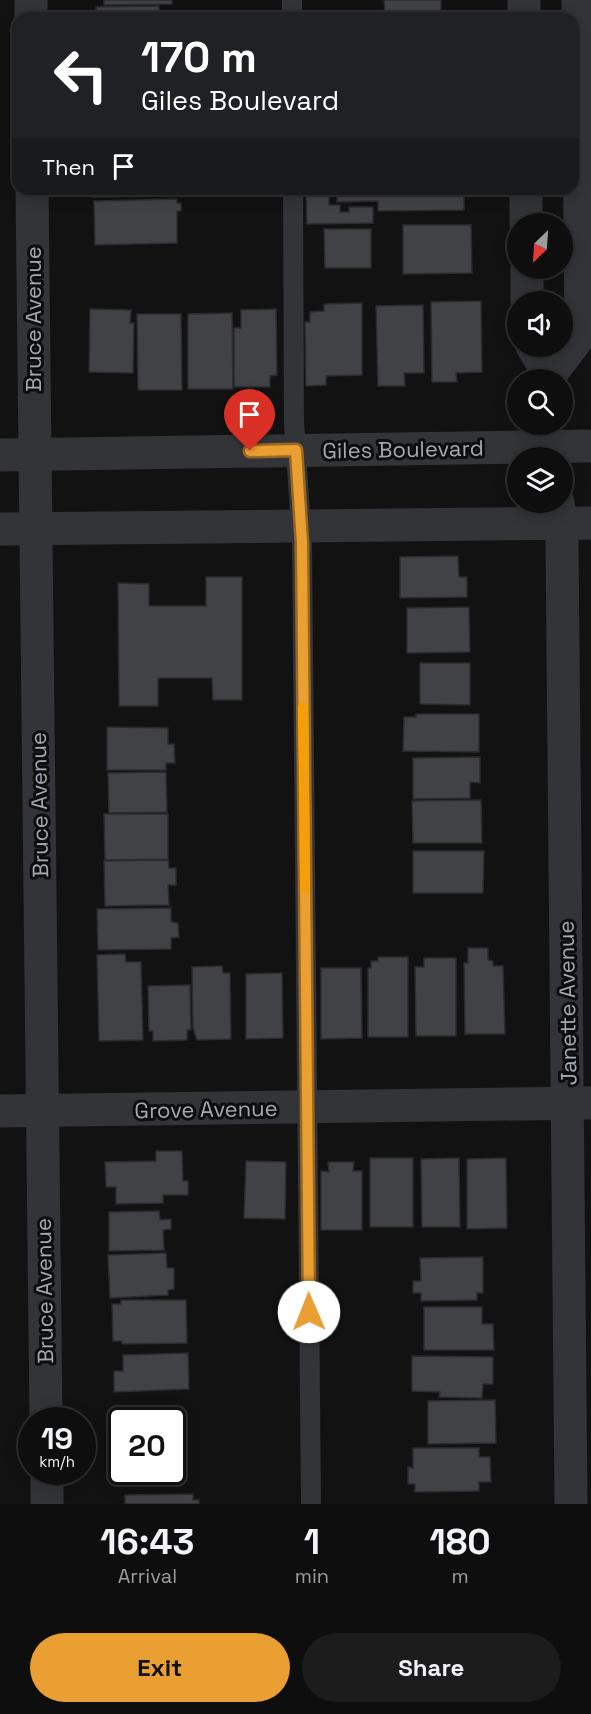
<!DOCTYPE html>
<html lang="en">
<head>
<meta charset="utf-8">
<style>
	:root { --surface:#0e0e0e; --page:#1c1c1c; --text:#f1f3f6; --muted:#9b9c9e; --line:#2e2e2e; --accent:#ea9f32 }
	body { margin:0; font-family:"Space Grotesk",sans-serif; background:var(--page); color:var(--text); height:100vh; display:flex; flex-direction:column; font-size:22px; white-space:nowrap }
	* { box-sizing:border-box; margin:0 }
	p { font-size:20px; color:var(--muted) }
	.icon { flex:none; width:33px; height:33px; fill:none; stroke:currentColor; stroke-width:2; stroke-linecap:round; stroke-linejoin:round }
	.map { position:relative; height:1504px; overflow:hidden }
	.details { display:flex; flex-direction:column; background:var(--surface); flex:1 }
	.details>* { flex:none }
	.guide { position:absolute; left:12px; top:12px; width:567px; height:183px; border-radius:18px; box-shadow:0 3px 15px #0003,0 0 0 2px var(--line); background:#202124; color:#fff; overflow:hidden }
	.needle { width:39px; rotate:205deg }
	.buttons { position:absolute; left:507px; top:213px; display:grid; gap:12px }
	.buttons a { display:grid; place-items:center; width:66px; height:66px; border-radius:50%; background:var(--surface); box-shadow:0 3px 15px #0003,0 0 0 2px var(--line); font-size:30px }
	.speed { position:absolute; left:18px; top:1407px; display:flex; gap:12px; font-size:30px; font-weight:700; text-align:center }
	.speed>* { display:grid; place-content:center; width:78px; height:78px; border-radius:50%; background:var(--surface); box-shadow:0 3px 15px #0003,0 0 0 2px var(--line); line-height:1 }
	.speed small { font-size:15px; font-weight:400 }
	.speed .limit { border:3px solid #111; border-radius:9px; background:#fff; color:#111 }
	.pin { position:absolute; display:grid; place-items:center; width:51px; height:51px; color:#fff; margin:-62px -26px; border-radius:50% 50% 50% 0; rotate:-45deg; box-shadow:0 0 6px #0007 }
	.pin .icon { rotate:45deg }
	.me { position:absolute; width:66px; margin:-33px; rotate:359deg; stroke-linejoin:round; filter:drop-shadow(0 0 4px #0008) }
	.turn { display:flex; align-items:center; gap:21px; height:126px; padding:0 30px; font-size:27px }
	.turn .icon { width:78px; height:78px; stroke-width:2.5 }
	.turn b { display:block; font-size:42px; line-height:51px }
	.then { display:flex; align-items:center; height:57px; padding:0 30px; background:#0003; gap:12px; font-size:22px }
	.eta { display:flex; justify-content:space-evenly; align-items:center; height:102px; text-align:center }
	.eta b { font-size:36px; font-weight:700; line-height:42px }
	.cta { display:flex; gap:12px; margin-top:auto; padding:12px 30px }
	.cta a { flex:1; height:69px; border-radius:36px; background:var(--accent); color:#111; font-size:24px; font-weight:700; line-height:69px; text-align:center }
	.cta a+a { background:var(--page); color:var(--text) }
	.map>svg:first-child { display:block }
	.building { fill:#414246; stroke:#2c2c2f; stroke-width:1.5 }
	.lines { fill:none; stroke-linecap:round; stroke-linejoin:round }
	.lane { stroke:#333438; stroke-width:20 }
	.street { stroke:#333438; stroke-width:33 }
	.route-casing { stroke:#986720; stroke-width:15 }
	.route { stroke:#ea9f32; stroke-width:10 }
	.slow { stroke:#f59e0b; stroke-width:10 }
	.labels { text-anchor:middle; stroke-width:6; stroke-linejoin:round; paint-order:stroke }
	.street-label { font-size:22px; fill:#a3a9b3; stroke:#0d0d0e }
</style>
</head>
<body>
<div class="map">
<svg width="591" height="1504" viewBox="0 0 591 1504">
	<rect width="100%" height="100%" fill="#121213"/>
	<g class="building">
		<path d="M 104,0 L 172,0 L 172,4 L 104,5 Z"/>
		<path d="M 384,0 L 441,0 L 441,18 L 385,18 Z"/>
		<path d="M 159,6 L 159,18 L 96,18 L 96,7 Z"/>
		<path d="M 92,189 L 171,189 L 172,196 L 92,197 Z"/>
		<path d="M 306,189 L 329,189 L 329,205 L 340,205 L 340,212 L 349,212 L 349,207 L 373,207 L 373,223 L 307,224 Z"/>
		<path d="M 337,189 L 464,189 L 464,210 L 378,211 L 378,201 L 337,202 Z"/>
		<path d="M 177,199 L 177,203 L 181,203 L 181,211 L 177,211 L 177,243 L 95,245 L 94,201 Z"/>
		<path d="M 403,225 L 471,225 L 472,273 L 403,274 Z"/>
		<path d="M 324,229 L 371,229 L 371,268 L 325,268 Z"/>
		<path d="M 481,301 L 482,372 L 456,373 L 457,382 L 432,382 L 431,302 Z"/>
		<path d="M 362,303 L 362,375 L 326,376 L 326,385 L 306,386 L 305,322 L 310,322 L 310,312 L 324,311 L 324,304 Z"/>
		<path d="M 423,305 L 424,373 L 404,373 L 405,386 L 378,386 L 376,306 Z"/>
		<path d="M 90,309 L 131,310 L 130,323 L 134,323 L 133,373 L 89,372 Z"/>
		<path d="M 276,309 L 277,375 L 270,376 L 270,387 L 234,387 L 234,328 L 241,328 L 241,310 Z"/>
		<path d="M 232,313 L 233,389 L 188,389 L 188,314 Z"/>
		<path d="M 137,314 L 181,314 L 182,390 L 138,390 Z"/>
		<path d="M 458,556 L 459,577 L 467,577 L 467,597 L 400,598 L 400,557 Z"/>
		<path d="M 206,577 L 242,577 L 242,700 L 213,700 L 212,678 L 158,678 L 158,706 L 119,706 L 118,583 L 149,584 L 149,606 L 206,606 Z"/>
		<path d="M 469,607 L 470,652 L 407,653 L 407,608 Z"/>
		<path d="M 420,663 L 470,663 L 470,705 L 420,704 Z"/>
		<path d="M 416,714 L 479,714 L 479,752 L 403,751 L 404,717 L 416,717 Z"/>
		<path d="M 107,727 L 168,728 L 168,744 L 174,744 L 175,763 L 166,763 L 166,770 L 107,770 Z"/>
		<path d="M 480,757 L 480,783 L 470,782 L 470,798 L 413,799 L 413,758 Z"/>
		<path d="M 166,772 L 167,812 L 109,813 L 108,773 Z"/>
		<path d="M 481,800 L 482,843 L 413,843 L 412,801 Z"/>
		<path d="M 104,814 L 168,814 L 168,859 L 105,860 Z"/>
		<path d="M 413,851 L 484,851 L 483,893 L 413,893 Z"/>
		<path d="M 168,860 L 169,868 L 176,868 L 176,885 L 168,885 L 169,905 L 105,906 L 104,861 Z"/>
		<path d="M 171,908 L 171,922 L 178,923 L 179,937 L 171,938 L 171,949 L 98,950 L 97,909 Z"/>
		<path d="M 468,948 L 488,948 L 488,960 L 493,961 L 493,966 L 503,966 L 505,1034 L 465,1034 L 464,963 L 468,963 Z"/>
		<path d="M 125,954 L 126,962 L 141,962 L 143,1040 L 99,1041 L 97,955 Z"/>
		<path d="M 378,957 L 408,957 L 408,1037 L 368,1037 L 368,968 L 371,968 L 371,961 L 378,961 Z"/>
		<path d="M 424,958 L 456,958 L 456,1036 L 416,1036 L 415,967 L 424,967 Z"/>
		<path d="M 222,966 L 223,973 L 230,973 L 231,1039 L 197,1040 L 193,1028 L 192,967 Z"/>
		<path d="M 321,968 L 361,968 L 362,1038 L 321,1039 Z"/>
		<path d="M 282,973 L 283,1038 L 246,1039 L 246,974 Z"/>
		<path d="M 190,985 L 191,1030 L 187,1030 L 187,1040 L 153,1041 L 153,1031 L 149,1031 L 148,986 Z"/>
		<path d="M 156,1151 L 182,1151 L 183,1181 L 188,1181 L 188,1195 L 163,1195 L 163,1203 L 116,1204 L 116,1187 L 106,1187 L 105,1162 L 156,1161 Z"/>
		<rect x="370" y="1158" width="43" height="69"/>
		<path d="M 459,1158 L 460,1227 L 422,1227 L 421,1159 Z"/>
		<path d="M 506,1158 L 507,1228 L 467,1229 L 467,1159 Z"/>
		<path d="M 246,1161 L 286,1162 L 285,1219 L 244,1218 Z"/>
		<path d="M 328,1162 L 354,1162 L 353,1171 L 362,1171 L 362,1230 L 321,1230 L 321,1171 L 329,1172 Z"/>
		<path d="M 159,1211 L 160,1220 L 171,1219 L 171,1229 L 163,1230 L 164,1250 L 109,1251 L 109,1212 Z"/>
		<path d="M 166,1253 L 167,1268 L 174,1268 L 174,1289 L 168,1290 L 168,1295 L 110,1298 L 108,1255 Z"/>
		<path d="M 483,1257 L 483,1293 L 477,1293 L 477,1300 L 421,1301 L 421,1293 L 413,1293 L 413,1281 L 421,1281 L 420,1258 Z"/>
		<path d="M 121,1300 L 186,1300 L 187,1343 L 122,1344 L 122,1341 L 113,1341 L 112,1304 L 121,1304 Z"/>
		<path d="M 424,1307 L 482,1307 L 482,1324 L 493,1324 L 494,1350 L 424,1350 Z"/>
		<path d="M 188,1353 L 189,1389 L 114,1392 L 114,1371 L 123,1371 L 123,1355 Z"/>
		<path d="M 412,1356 L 493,1357 L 493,1384 L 483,1384 L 482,1398 L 439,1397 L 440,1392 L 412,1391 Z"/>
		<path d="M 495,1400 L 496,1443 L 428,1444 L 428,1401 Z"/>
		<path d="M 177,1406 L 177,1436 L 172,1436 L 172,1420 L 122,1420 L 122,1439 L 111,1439 L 111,1410 L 122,1410 L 122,1407 Z"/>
		<path d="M 413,1448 L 479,1448 L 479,1457 L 490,1457 L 491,1482 L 479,1482 L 479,1491 L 415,1492 L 415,1484 L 408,1484 L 408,1467 L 413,1468 Z"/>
		<path d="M 122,1449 L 122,1472 L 165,1472 L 164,1480 L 110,1482 L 111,1451 Z"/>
		<path d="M 193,1494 L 193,1500 L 199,1500 L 199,1504 L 125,1504 L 125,1495 Z"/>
	</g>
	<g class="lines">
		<g class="lane">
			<path d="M 292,0 L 292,18"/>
			<path d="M 293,189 L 294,422 L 302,543 L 311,1504"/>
		</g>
		<g class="street">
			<path d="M 31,0 L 31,18"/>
			<path d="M 524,0 L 524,18"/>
			<path d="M 32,189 L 46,1420"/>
			<path d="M 526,189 L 526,224"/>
			<path d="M 527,268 L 527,302"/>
			<path d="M 532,346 L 550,375"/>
			<path d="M 550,380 L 550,375 L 581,334 L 578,0"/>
			<path d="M 0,455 L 591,446"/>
			<path d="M 558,502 L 562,542 L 571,1504"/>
			<path d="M 0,529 L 591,523"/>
			<path d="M 0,1111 L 591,1103"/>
			<path d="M 47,1472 L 47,1504"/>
		</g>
	</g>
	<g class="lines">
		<defs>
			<path id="route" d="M 250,451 L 296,450 L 302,543 L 309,1312"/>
		</defs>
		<use href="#route" class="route-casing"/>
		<use href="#route" class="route"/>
		<path class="slow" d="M 303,707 L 305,889"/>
	</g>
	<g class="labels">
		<g class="street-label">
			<text transform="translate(33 319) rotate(-90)" y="8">Bruce Avenue</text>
			<text transform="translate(403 449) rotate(-1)" y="8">Giles Boulevard</text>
			<text transform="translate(39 805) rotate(-91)" y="8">Bruce Avenue</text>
			<text transform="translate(567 1003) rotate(-91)" y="8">Janette Avenue</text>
			<text transform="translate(206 1109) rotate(-1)" y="8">Grove Avenue</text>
			<text transform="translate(44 1291) rotate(-91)" y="8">Bruce Avenue</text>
		</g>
	</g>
</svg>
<div class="buttons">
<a><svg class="needle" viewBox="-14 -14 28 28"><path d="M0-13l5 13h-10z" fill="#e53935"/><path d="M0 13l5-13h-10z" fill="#9b9c9e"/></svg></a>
<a><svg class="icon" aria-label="sound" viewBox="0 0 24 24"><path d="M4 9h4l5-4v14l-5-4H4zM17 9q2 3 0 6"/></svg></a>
<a><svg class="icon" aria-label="search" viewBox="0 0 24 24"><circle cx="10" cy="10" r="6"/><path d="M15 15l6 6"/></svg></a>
<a><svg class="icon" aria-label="layers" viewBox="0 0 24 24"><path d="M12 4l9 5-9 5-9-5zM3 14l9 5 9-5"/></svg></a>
</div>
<div class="speed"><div>19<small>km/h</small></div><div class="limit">20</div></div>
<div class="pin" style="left:250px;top:451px;background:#d93025"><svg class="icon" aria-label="arrive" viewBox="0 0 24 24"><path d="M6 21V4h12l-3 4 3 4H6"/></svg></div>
<svg class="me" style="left:309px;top:1312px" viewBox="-20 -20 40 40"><circle r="19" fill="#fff"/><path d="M0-13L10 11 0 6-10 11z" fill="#ea9f32"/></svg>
<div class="guide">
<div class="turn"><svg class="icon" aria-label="left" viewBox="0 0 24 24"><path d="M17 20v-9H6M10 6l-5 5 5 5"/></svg><div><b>170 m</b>Giles Boulevard</div></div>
<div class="then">Then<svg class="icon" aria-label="arrive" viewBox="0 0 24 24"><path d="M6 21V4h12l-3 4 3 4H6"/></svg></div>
</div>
</div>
<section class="details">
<div class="eta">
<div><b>16:43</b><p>Arrival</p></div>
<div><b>1</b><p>min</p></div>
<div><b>180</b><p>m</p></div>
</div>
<div class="cta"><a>Exit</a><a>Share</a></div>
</section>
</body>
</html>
